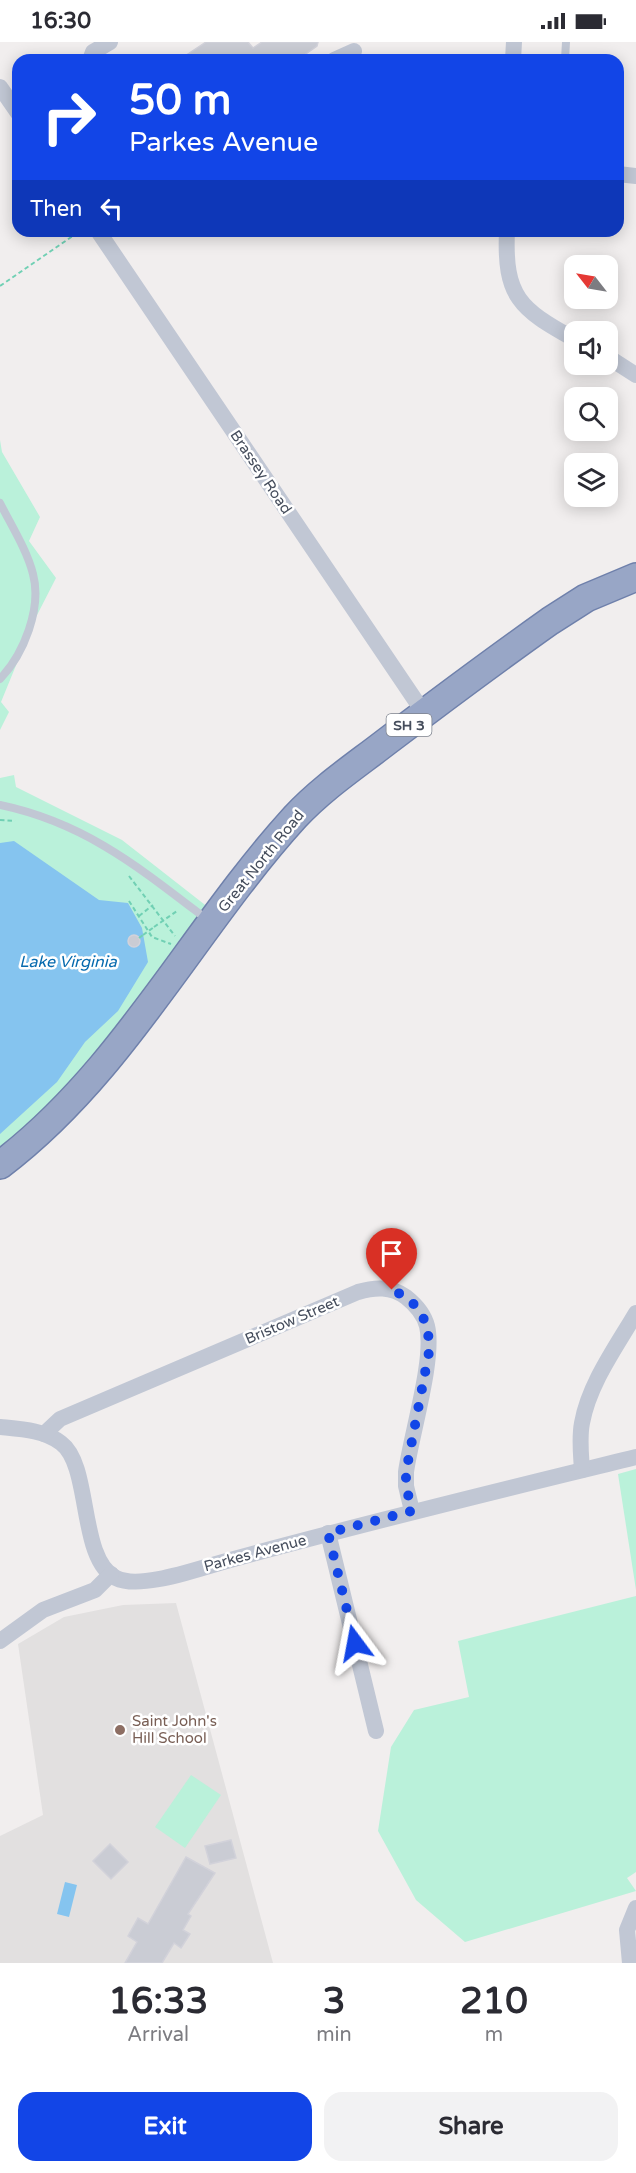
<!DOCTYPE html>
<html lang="en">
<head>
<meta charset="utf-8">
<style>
	:root { --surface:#fff; --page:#f2f2f3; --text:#2b2b33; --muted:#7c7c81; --accent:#1245e7 }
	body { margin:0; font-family:"Varela Round",sans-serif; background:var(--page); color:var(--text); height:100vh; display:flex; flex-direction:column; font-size:22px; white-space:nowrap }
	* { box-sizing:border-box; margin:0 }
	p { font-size:20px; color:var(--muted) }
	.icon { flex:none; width:33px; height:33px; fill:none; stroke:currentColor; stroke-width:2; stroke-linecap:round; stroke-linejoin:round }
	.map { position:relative; height:1921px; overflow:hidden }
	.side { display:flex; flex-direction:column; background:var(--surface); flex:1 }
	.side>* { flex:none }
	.guide { position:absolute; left:12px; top:12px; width:612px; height:183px; border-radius:18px; box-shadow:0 3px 15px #0003; background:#1245e7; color:#fff; overflow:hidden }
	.needle { width:39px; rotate:301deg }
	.fabs { position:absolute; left:564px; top:213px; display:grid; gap:12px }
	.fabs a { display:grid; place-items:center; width:54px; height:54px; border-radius:12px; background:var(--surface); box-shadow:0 3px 15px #0003; font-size:30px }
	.pin { position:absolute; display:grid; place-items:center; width:51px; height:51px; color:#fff; margin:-62px -26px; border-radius:50% 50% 50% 0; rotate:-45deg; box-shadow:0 0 6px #0007 }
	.pin .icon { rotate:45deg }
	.me { position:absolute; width:66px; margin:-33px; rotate:347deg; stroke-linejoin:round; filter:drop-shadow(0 0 4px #0008) }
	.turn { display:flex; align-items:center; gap:21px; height:126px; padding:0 18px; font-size:27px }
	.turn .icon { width:78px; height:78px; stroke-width:2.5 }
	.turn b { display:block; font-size:42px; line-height:51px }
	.then { display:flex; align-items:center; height:57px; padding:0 18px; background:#0003; gap:12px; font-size:22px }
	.eta { display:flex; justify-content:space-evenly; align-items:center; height:102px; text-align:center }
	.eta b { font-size:36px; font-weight:800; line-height:42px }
	.action { display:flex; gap:12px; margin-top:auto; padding:12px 18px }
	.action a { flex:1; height:69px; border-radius:18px; background:var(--accent); color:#fff; font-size:24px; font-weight:800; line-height:69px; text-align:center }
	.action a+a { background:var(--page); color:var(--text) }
	.status { display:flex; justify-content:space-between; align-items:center; height:42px; padding:0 30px; background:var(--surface); direction:ltr }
	.status svg { height:16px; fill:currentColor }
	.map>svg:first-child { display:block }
	.education { fill:#e2e0e0 }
	.green { fill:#baf1da }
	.water { fill:#85c4ef }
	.building { fill:#caccd4; stroke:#d2d2da; stroke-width:1.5 }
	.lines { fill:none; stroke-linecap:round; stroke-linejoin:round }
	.trunk-casing { stroke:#6f80ab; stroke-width:30 }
	.path { stroke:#71d0b4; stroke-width:2; stroke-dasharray:4.5 3; stroke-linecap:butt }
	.service { stroke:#c1c7d4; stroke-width:8 }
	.minor { stroke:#c1c7d4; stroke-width:16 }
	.trunk { stroke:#98a6c6; stroke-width:27 }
	.path-bridge { stroke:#71d0b4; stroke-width:2; stroke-dasharray:4.5 3; stroke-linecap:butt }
	.route { stroke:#1245e7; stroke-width:10; stroke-dasharray:0 18 }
	.education-dot { fill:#8d6e63; stroke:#fff; stroke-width:2 }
	.labels { text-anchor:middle; stroke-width:5; stroke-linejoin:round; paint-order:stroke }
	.shield { fill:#fff; stroke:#7d828d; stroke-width:1.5 }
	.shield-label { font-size:14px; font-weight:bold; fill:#454d5c }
	.street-label { font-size:15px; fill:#454d5c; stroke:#fff }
	.education-label { font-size:15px; fill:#785e54; stroke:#fff; text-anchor:start }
	.water-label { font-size:16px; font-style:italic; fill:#066aae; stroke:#fff }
</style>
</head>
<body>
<div class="status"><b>16:30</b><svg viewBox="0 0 49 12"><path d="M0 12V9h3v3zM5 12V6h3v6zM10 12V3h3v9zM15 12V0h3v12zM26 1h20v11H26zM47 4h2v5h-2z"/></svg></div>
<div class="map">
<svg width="636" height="1921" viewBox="0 0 636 1921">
	<rect width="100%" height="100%" fill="#f1eeee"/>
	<path class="education" d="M 176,1561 L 273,1921 L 0,1921 L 0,1794 L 43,1773 L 18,1602 L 64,1575 L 123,1563 Z"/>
	<g class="green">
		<path d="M 0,398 L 2,410 L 40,475 L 29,499 L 56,536 L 35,577 L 1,660 L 9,670 L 0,688 Z"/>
		<path d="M 14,733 L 16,745 L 122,798 L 209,866 L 67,1052 L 0,1111 L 0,736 Z"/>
		<path d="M 636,1427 L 636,1548 L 618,1432 Z"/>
		<path d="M 636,1554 L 636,1830 L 627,1836 L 636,1849 L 465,1900 L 416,1858 L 378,1789 L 391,1705 L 414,1668 L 469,1655 L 458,1599 Z"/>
		<path d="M 191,1733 L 221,1753 L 185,1806 L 155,1785 Z"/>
	</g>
	<g class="water">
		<path d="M 14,799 L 99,858 L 128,861 L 142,886 L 148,920 L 118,969 L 85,1000 L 57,1040 L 0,1092 L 0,801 Z"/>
		<path d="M 65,1840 L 77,1843 L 69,1875 L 57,1872 Z"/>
	</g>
	<g class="building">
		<path d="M 206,0 L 248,0 L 253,6 L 262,0 L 318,0 L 317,4 L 297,18 L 179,18 Z"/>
		<circle cx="134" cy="899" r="6"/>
		<path d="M 231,1798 L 236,1816 L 210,1822 L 205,1804 Z"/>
		<path d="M 110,1802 L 128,1820 L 111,1837 L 93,1819 Z"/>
		<path d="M 186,1815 L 215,1831 L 188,1872 L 191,1874 L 183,1888 L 190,1892 L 181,1906 L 174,1901 L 162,1921 L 125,1921 L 137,1900 L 128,1894 L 138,1876 L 148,1882 Z"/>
	</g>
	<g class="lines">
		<defs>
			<path id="trunk" d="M 0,1123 C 123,1030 193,887 295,775 C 322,746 355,724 386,700 C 440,659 495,618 550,579 L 586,556 L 636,535"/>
		</defs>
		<use href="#trunk" class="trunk-casing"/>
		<g class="path">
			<path d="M 0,244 L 80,189"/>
			<path d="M 0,778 L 15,779"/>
			<path d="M 129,834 L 175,894"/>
			<path d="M 129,859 L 152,895 L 171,902"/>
			<path d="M 139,874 L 153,863"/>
			<path d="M 154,885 L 177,869"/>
			<path d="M 139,896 L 143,893"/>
		</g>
		<g class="service">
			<path d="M 565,18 L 566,0"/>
			<path d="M 0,461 C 11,483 27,508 33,532 C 42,566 24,612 0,637"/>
			<path d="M 0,763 C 86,781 141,827 209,879"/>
		</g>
		<g class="minor">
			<path d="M 90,18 L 93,10 L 110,0"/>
			<path d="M 334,18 L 354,9"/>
			<path d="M 513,18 L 514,0"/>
			<path d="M 0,45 L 18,71"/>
			<path d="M 618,132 L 636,134"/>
			<path d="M 98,189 L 424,671"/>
			<path d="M 507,189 C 504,255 520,267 574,297"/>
			<path d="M 608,315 L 636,333"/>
			<path d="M 0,1385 C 20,1387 44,1388 61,1401 C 92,1424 78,1517 116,1536 C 140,1548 197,1527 223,1520 C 360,1482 498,1449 636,1415"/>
			<path d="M 44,1392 L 60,1377 L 358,1250 C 375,1245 391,1244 406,1255 C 416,1263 424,1272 427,1284 C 435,1316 411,1393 406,1430 L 406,1444 L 412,1469"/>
			<path d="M 582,1428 C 581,1412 579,1396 582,1381 C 589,1342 616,1305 636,1271"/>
			<path d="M 328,1491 L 376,1689"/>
			<path d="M 0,1599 L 43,1568 L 95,1548 L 111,1532"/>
			<path d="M 630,1921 L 627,1888 L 636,1866"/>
		</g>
		<use href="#trunk" class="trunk"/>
		<path class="path-bridge" d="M 143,893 L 154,885"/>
	</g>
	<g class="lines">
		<path class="route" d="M 355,1601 L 328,1491 L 412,1469 L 406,1444 L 406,1430 L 429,1310 C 430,1280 420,1260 392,1248"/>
	</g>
	<circle class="education-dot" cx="120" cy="1688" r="6"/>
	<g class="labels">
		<rect class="shield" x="386.5" y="672" width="45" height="22" rx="4.5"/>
		<g class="shield-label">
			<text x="409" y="688">SH 3</text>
		</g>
		<g class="street-label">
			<text transform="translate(261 430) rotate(56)" y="5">Brassey Road</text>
			<text transform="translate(261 819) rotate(-51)" y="5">Great North Road</text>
			<text transform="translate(292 1278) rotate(-23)" y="5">Bristow Street</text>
			<text transform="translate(255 1511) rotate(-15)" y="5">Parkes Avenue</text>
		</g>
		<g class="education-label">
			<text x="132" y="1684">Saint John's<tspan x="132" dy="17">Hill School</tspan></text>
		</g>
		<g class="water-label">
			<text x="68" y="925">Lake Virginia</text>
		</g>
	</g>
</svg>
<div class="fabs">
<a><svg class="needle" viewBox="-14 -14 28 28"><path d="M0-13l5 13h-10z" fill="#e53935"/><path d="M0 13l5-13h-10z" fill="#7c7c81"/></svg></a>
<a><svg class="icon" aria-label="sound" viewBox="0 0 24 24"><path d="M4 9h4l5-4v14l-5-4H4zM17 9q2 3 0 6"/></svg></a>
<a><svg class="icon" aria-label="search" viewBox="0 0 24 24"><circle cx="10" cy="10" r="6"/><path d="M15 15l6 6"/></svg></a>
<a><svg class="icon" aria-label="layers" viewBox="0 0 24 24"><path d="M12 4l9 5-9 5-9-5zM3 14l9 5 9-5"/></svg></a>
</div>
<div class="pin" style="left:392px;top:1248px;background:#d93025"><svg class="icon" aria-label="arrive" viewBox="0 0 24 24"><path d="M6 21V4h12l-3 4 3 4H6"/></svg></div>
<svg class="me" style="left:355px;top:1601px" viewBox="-20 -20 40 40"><path d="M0-17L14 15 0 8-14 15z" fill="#1245e7" stroke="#fff" stroke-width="4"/></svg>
<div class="guide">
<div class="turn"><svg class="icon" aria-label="right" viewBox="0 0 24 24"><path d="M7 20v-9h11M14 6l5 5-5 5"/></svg><div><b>50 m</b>Parkes Avenue</div></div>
<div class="then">Then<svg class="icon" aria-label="left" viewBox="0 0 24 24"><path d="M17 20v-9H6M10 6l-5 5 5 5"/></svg></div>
</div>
</div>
<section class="side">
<div class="eta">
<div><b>16:33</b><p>Arrival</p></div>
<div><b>3</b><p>min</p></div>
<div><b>210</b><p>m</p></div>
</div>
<div class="action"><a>Exit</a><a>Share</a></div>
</section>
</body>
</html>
